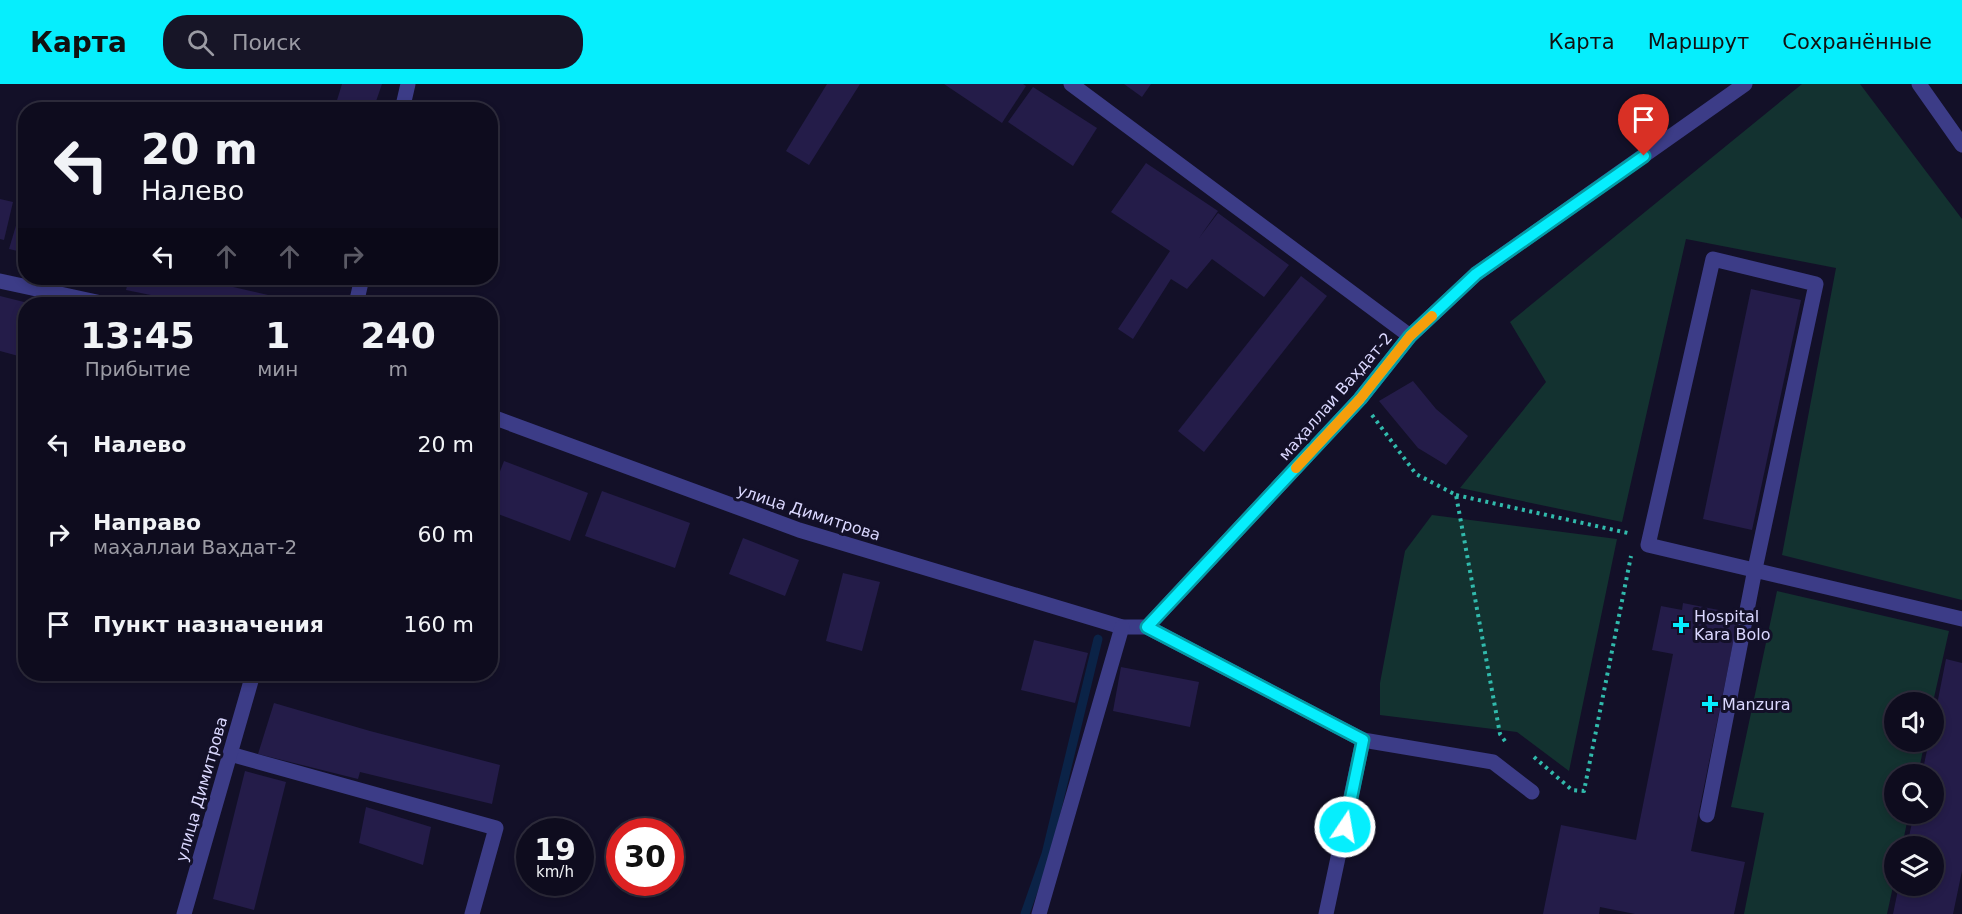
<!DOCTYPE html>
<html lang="ru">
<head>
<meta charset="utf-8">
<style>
	:root { --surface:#0e0c1e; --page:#171527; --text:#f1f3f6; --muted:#9b9ba4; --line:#2e2c3c; --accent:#06eefd }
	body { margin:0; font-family:"DejaVu Sans",sans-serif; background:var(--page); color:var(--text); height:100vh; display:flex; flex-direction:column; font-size:22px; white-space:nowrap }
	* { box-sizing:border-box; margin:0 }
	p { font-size:20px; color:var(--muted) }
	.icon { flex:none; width:33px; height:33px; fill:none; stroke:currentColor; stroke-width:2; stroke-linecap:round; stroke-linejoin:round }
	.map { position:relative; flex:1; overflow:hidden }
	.panel { position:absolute; left:18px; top:213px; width:480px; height:384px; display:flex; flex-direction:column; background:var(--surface); border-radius:24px; box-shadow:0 3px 9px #0003,0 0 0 2px var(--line) }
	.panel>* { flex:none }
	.top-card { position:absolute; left:18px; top:18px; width:480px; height:183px; border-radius:24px; box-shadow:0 3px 9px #0003,0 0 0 2px var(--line); background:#0e0c1e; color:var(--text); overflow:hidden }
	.controls { position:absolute; left:1884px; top:608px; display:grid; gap:12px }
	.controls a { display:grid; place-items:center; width:60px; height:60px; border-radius:50%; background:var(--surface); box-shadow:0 3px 9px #0003,0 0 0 2px var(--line); font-size:30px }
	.speed { position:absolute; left:516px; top:734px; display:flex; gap:12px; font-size:30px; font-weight:700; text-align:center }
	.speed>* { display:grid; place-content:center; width:78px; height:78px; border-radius:50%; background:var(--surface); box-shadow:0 3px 9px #0003,0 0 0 2px var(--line); line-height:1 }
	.speed small { font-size:15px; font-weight:400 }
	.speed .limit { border:9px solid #d22; background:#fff; color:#111 }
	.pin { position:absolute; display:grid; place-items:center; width:51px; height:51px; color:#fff; margin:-62px -26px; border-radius:50% 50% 50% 0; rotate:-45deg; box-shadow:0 0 6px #0007 }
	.pin .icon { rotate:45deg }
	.me { position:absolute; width:66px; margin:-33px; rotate:12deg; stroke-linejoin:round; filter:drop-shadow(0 0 4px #0008) }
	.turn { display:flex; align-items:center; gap:21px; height:126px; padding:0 24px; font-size:27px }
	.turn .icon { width:78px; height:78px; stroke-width:2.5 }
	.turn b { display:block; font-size:42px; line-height:51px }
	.lanes { display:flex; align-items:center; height:57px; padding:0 24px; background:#0003; justify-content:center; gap:30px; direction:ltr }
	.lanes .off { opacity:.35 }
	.eta { display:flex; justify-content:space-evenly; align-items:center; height:102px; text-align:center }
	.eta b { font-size:36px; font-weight:700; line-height:42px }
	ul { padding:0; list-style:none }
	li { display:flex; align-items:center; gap:18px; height:90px; padding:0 24px }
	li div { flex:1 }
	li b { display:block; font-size:22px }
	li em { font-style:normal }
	header { display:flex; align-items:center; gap:36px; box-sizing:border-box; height:84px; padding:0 30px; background:var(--accent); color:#111 }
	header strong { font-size:28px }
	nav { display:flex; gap:33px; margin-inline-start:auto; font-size:21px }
	.search { width:420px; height:54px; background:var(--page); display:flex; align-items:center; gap:15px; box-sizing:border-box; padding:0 21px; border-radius:24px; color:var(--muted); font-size:22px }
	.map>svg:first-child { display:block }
	.green { fill:#133230 }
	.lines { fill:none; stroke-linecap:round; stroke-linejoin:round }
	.stream { stroke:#0b2347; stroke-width:9 }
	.building { fill:#241c49 }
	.path { stroke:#31baac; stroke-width:4; stroke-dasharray:3 4.5; stroke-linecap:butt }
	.service { stroke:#3c3c87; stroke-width:15 }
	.minor { stroke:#3c3c87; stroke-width:15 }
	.route-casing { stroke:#049ba4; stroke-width:15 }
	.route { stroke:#06eefd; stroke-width:10 }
	.slow { stroke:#f59e0b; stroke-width:10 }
	.poi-dot { fill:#06eefd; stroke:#131028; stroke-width:2 }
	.labels { text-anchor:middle; stroke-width:6; stroke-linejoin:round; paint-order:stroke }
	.street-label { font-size:16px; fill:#dbd8ff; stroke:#131028 }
	.poi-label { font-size:16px; fill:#dbd8ff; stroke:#131028; text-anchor:start }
</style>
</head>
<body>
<header>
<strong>Карта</strong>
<div class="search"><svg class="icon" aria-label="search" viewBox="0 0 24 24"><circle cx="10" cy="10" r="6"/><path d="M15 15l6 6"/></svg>Поиск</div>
<nav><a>Карта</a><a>Маршрут</a><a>Сохранённые</a></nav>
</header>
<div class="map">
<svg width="1962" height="830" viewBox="0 0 1962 830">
	<rect width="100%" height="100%" fill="#131028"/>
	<g class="green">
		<path d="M 1802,0 L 1860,0 L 1962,135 L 1962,516 L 1782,471 L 1836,184 L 1686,155 L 1622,438 L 1460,404 L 1546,298 L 1510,238 Z"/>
		<path d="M 1432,431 L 1617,455 L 1569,687 L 1517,648 L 1380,631 L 1380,599 L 1405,467 Z"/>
		<path d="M 1777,507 L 1949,547 L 1933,618 L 1894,618 L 1894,657 L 1925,657 L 1918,690 L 1894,690 L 1894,729 L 1909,729 L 1902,762 L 1894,762 L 1894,798 L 1887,830 L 1744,830 L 1764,729 L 1731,723 Z"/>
	</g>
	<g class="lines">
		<path class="stream" d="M 1025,830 L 1046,770 L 1098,555"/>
	</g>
	<g class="building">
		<path d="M 342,0 L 382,0 L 373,26 L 334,26 Z"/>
		<path d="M 827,0 L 860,0 L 809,81 L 786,67 Z"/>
		<path d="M 944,0 L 1023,0 L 1026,2 L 1002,39 Z"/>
		<path d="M 1124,0 L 1151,0 L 1142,13 Z"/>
		<path d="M 1033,3 L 1097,44 L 1073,82 L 1008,38 Z"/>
		<path d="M 1146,79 L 1218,127 L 1199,154 L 1218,129 L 1289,181 L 1264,213 L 1212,175 L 1187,205 L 1171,195 L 1133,255 L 1118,245 L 1170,167 L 1111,128 Z"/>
		<path d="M 0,115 L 13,118 L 4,156 L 0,155 Z"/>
		<path d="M 21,125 L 26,126 L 26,169 L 9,165 Z"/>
		<path d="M 1301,192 L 1327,212 L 1204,368 L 1178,347 Z"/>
		<path d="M 129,194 L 194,194 L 268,211 L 266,220 L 195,220 L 126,206 Z"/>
		<path d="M 1751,205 L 1801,216 L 1752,446 L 1703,435 Z"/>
		<path d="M 0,212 L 32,220 L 26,220 L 26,260 L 22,273 L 0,267 Z"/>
		<path d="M 1413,297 L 1436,325 L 1468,352 L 1446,381 L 1418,364 L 1379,317 Z"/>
		<path d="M 504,377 L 588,409 L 570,457 L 490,427 L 490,413 Z"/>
		<path d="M 602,407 L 690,439 L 675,484 L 585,452 Z"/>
		<path d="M 743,454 L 799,476 L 785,512 L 729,490 Z"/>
		<path d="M 843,489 L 880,498 L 862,567 L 826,557 Z"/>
		<path d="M 1683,519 L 1739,530 L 1691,767 L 1745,778 L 1734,830 L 1635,830 L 1600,823 L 1599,830 L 1543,830 L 1561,741 L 1636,756 L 1673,570 L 1652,566 L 1661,522 L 1682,526 Z"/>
		<path d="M 1034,556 L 1088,569 L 1075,619 L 1021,606 Z"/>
		<path d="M 1946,575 L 1962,579 L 1962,787 L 1953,830 L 1893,830 L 1899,801 L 1934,801 L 1934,762 L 1907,762 L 1914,729 L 1934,729 L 1934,690 L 1922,690 L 1929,657 L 1934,657 L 1934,636 Z"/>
		<path d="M 1121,583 L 1199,598 L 1190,643 L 1113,627 Z"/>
		<path d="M 274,619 L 370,647 L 500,681 L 492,720 L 360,688 L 358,695 L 258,670 Z"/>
		<path d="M 245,687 L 286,698 L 254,826 L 213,815 Z"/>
		<path d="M 366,723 L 431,743 L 423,781 L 359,759 Z"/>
	</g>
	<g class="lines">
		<g class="path">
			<path d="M 1372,331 L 1416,390 L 1456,411 L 1500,650 L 1507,660"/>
			<path d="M 1456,411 L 1628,449"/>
			<path d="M 1534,673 L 1572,706 L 1584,707 L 1631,472"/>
		</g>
		<g class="service">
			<path d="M 1363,656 L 1493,678 L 1532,708"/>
			<path d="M 1707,731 L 1755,485 L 1816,200 L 1713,175 L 1648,461 L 1962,535"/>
		</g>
		<g class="minor">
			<path d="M 1071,0 L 1410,252"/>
			<path d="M 1919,0 L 1962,61"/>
			<path d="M 402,26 L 408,0"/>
			<path d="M 0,197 L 106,220"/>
			<path d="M 356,220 L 362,194"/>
			<path d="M 490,332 L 799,446 L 1122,543 L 1147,543 L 1363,656 L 1326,830"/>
			<path d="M 1147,543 L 1360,315 L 1410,252 L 1476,190 L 1745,0"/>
			<path d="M 230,670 L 496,744 L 472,830"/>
			<path d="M 184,830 L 253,590"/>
			<path d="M 1039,830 L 1122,543"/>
		</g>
	</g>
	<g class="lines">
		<defs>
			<path id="route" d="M 1345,743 L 1363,656 L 1147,543 L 1360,315 L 1410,252 L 1476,190 L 1644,72"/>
		</defs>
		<use href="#route" class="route-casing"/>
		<use href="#route" class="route"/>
		<path class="slow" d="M 1296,384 L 1360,315 L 1410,252 L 1432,232"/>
	</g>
	<g class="poi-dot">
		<path d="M1678 532h6v6h6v6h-6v6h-6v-6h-6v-6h6z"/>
		<path d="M1707 611h6v6h6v6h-6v6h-6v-6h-6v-6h6z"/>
	</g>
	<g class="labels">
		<g class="street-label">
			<text transform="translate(1335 312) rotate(-49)" y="6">маҳаллаи Ваҳдат-2</text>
			<text transform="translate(809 428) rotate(18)" y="6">улица Димитрова</text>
			<text transform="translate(201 705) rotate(-74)" y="6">улица Димитрова</text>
		</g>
		<g class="poi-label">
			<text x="1694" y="538">Hospital<tspan x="1694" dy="18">Kara Bolo</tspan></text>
			<text x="1722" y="626">Manzura</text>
		</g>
	</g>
</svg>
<div class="controls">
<a><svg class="icon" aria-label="sound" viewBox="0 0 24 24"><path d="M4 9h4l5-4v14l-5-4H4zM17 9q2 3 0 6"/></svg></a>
<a><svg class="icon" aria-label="search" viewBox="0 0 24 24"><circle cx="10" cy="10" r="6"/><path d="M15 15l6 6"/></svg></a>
<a><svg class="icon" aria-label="layers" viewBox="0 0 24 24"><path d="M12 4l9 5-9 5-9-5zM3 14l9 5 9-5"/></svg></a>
</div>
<div class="speed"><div>19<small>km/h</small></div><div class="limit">30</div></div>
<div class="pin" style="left:1644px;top:72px;background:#d93025"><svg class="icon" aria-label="arrive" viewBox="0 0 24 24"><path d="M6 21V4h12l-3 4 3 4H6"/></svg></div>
<svg class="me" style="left:1345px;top:743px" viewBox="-20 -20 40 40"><circle r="17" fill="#06eefd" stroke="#fff" stroke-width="3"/><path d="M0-11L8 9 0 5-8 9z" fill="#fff"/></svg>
<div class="top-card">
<div class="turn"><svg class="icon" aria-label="left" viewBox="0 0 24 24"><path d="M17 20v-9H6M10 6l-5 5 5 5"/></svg><div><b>20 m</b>Налево</div></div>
<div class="lanes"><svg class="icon" aria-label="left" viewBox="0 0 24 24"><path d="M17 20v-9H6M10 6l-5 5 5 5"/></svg><svg class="icon off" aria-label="ahead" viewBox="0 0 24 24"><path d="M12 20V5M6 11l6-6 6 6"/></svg><svg class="icon off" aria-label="ahead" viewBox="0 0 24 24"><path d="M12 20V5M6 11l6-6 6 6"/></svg><svg class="icon off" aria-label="right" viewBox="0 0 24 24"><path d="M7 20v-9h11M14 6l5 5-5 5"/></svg></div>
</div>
<section class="panel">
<div class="eta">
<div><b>13:45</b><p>Прибытие</p></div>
<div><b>1</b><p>мин</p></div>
<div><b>240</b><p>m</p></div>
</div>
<ul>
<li><svg class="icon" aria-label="left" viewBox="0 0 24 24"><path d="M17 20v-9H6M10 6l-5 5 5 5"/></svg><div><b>Налево</b></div><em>20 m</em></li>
<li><svg class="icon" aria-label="right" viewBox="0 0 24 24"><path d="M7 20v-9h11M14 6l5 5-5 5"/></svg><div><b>Направо</b><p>маҳаллаи Ваҳдат-2</p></div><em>60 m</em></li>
<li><svg class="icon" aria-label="arrive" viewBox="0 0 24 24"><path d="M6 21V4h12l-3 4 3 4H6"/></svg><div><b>Пункт назначения</b></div><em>160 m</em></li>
</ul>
</section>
</div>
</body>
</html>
